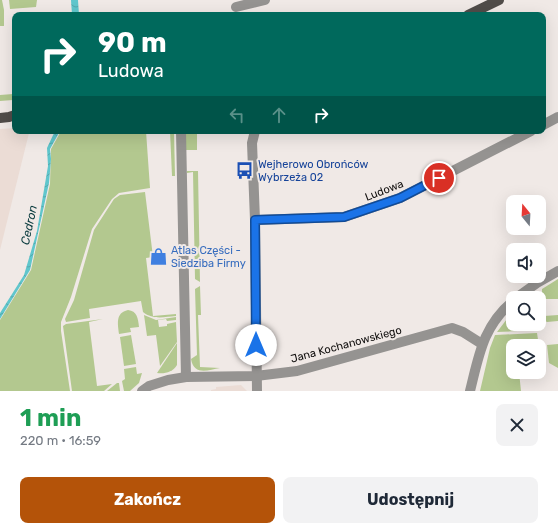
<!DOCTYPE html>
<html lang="pl">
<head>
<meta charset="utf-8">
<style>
	:root { --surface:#fff; --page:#f2f2f3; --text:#1f2937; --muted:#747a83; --accent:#b45309 }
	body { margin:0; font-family:Rubik,sans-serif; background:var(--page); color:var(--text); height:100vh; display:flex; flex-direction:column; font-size:15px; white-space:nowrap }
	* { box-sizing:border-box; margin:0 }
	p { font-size:13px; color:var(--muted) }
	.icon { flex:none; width:22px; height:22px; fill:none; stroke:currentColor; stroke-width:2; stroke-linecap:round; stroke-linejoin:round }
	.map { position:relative; height:391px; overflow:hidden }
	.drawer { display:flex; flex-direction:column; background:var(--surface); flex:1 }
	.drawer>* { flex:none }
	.banner { position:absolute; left:12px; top:12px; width:534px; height:122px; border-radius:8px; box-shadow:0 4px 16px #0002; background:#00695c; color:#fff; overflow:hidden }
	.needle { width:26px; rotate:342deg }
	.controls { position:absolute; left:506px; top:195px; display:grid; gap:8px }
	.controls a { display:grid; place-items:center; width:40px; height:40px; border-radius:8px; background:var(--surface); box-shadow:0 4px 16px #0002; font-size:20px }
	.pin { position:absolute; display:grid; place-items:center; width:34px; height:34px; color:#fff; margin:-17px; border:2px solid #fff; border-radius:50%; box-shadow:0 1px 4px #0007 }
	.me { position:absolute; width:44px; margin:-22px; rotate:0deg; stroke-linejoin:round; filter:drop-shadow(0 0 3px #0008) }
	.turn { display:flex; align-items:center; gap:14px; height:84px; padding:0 20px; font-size:18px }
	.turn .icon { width:52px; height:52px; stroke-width:2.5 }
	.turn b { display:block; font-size:28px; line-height:34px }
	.lanes { display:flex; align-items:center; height:38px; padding:0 20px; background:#0003; justify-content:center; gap:20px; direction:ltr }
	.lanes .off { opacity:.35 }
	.round { display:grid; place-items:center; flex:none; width:42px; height:42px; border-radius:8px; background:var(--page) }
	.overview { display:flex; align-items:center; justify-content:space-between; height:68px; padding:0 20px }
	h1 { font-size:24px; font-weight:700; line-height:30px; color:#1e9e55 }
	.button { display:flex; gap:8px; margin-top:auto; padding:8px 20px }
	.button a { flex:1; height:46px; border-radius:8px; background:var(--accent); color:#fff; font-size:16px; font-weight:700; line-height:46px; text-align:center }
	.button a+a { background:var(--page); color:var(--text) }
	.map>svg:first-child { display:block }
	.built { fill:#ebdcd5 }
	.green { fill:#b3c88f }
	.water { fill:url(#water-waves) }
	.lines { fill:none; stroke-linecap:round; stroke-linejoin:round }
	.minor { stroke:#959391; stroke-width:10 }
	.major { stroke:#504c49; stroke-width:10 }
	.route-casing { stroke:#114b97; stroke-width:10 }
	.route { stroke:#1a73e8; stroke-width:7 }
	.labels { text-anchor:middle; stroke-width:4; stroke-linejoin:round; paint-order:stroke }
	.transit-label { font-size:11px; fill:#164399; stroke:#f0e9e6; text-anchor:start }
	.street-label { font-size:11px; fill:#100e0d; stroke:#f0e9e6 }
	.shop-label { font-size:11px; fill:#366cbe; stroke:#f0e9e6; text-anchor:start }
	.water-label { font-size:12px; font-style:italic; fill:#0b3c3f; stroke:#f0e9e6 }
</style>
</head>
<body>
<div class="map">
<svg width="558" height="391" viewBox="0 0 558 391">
	<defs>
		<pattern id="water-waves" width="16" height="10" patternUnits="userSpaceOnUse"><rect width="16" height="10" fill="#60c6cc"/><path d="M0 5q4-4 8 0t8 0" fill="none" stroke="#52a9ae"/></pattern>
	</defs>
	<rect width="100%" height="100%" fill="#f0e9e6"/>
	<g class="built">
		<path d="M 15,128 L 15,131 L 26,131 L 29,133 L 0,250 L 0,129 Z"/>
		<path d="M 241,385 L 247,391 L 211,391 L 211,390 L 216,389 L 216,387 Z"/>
	</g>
	<g class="green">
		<path d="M 0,0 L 2,0 L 4,10 L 4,26 L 0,26 Z"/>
		<path d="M 9,0 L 37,0 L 36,7 L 10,9 Z"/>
		<path d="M 13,94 L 13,100 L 0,101 L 0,95 Z"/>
		<path d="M 61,131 L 146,131 L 150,188 L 119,193 L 112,199 L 92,229 L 71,297 L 61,322 L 61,331 L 70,391 L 0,391 L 0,320 L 31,270 L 50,184 L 51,149 Z"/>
		<path d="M 170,131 L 174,131 L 175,176 L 172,176 Z"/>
		<rect x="186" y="131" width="11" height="19"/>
		<path d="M 187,171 L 198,171 L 200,282 L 195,279 L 193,172 L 187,173 Z"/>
		<path d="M 145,192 L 153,257 L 146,258 L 153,316 L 176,314 L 176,316 C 164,317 153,320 143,312 L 141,301 L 89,309 L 90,318 L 66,322 L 65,319 L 74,300 L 94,230 L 114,199 L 120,195 Z"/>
		<path d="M 558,279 L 558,299 L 544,299 L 542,297 L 542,289 Z"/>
		<path d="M 200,286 L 201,315 L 198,315 L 200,367 L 220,368 C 208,370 194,376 191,359 L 197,355 L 195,289 Z"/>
		<path d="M 128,310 C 137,311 138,318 139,327 L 130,328 L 131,332 L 119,334 C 118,324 115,313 128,310 Z"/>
		<path d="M 513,311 L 513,324 L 518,324 L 518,331 L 497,332 Z"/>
		<path d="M 144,315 L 156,320 L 176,317 L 176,320 L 167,321 L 166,319 L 158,320 L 159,327 L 167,326 L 167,324 L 176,322 L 177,342 L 160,366 L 156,335 L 147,336 Z"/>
		<path d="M 558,315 L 558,321 L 547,322 L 544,320 L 544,316 Z"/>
		<path d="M 103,319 L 89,322 L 97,386 L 112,384 L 104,391 L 72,391 L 63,326 L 66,324 Z"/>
		<path d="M 537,333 L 539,346 L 534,346 L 533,344 L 513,346 L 513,372 L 519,372 L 521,391 L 480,391 L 490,348 L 495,335 Z"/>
		<path d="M 131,335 L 136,364 L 124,366 L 120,337 Z"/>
		<path d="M 177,343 L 177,365 C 173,372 165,374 157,373 Z"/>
		<path d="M 558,344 L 558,368 L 549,363 L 547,345 Z"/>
		<path d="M 136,367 L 137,374 L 142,373 L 139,383 L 130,391 L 124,391 L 122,381 L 125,379 L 124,369 Z"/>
		<path d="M 117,383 L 119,383 L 120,391 L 107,391 Z"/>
	</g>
	<g class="water">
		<path d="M 71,0 L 78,0 L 79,15 L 72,15 Z"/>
		<path d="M 55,131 L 60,131 L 50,149 L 51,159 L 49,183 L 30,270 L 0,319 L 0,313 L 24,275 L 37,231 L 48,166 L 47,148 Z"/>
	</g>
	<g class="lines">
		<g class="minor">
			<path d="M 236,7 L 265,0"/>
			<path d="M 543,125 L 558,117"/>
			<path d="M 181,131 L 186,377"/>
			<path d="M 255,131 L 252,143 L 255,220 L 257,391"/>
			<path d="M 255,220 L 344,217 L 400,198 L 531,131"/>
			<path d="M 516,298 L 537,283 L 558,271"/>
			<path d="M 142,391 L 149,386 L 168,380 L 186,377 L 256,376 L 297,371 L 452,328 L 463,332 L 482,344"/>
			<path d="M 470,391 C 479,355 483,326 513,301"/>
		</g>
		<g class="major">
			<path d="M 468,15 L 499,0"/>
			<path d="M 0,118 L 9,117 L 15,115"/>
		</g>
	</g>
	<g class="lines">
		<defs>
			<path id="route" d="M 256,345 L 255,220 L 344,217 L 400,198 L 439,178"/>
		</defs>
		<use href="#route" class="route-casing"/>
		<use href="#route" class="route"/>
	</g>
	<defs>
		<symbol id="bus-bare" viewBox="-9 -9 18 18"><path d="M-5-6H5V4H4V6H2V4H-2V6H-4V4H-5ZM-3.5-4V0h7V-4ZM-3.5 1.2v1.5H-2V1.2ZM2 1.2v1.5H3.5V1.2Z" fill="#1a4fb4" stroke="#f0e9e6" stroke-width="2.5" paint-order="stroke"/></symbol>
		<symbol id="shop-bare" viewBox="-9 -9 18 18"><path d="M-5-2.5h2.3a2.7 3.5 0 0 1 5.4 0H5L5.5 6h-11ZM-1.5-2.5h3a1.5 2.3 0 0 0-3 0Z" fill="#3f7fe0" stroke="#f0e9e6" stroke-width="2.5" paint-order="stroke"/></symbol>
	</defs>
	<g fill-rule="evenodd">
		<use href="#bus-bare" x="232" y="158" width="25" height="25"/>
		<use href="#shop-bare" x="146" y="244" width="25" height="25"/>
	</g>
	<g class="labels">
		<g class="transit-label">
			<text x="258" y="168">Wejherowo Obrońców<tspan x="258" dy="13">Wybrzeża 02</tspan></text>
		</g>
		<g class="street-label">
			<text transform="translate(384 190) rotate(-21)" y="4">Ludowa</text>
			<text transform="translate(346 344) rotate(-15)" y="4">Jana Kochanowskiego</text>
		</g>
		<g class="shop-label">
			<text x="171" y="254">Atlas Części -<tspan x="171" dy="13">Siedziba Firmy</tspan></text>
		</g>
		<g class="water-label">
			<text transform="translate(29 225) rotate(-78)" y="4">Cedron</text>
		</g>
	</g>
</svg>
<div class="controls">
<a><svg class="needle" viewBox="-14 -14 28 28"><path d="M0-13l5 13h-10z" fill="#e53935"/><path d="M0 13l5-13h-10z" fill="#747a83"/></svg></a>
<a><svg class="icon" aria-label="sound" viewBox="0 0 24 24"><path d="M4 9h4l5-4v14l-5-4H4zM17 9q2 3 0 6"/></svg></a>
<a><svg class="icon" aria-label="search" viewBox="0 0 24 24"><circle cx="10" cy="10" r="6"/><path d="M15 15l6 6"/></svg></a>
<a><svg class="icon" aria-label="layers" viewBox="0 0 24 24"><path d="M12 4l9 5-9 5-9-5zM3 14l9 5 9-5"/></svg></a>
</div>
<div class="pin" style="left:439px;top:178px;background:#d93025"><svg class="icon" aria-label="arrive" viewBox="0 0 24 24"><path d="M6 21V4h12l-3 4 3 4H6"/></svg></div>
<svg class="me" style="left:256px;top:345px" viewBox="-20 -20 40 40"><circle r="19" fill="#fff"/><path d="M0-13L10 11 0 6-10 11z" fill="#1a73e8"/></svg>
<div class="banner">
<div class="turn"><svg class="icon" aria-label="right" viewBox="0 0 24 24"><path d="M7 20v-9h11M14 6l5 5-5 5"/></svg><div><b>90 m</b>Ludowa</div></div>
<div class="lanes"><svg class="icon off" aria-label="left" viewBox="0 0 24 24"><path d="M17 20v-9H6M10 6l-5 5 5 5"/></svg><svg class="icon off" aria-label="ahead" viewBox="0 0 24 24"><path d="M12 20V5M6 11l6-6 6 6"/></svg><svg class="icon" aria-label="right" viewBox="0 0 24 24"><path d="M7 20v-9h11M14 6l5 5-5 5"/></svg></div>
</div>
</div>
<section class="drawer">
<div class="overview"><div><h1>1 min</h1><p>220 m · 16:59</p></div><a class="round"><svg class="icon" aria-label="close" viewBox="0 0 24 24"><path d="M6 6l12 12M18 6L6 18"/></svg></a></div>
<div class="button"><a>Zakończ</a><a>Udostępnij</a></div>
</section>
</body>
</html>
